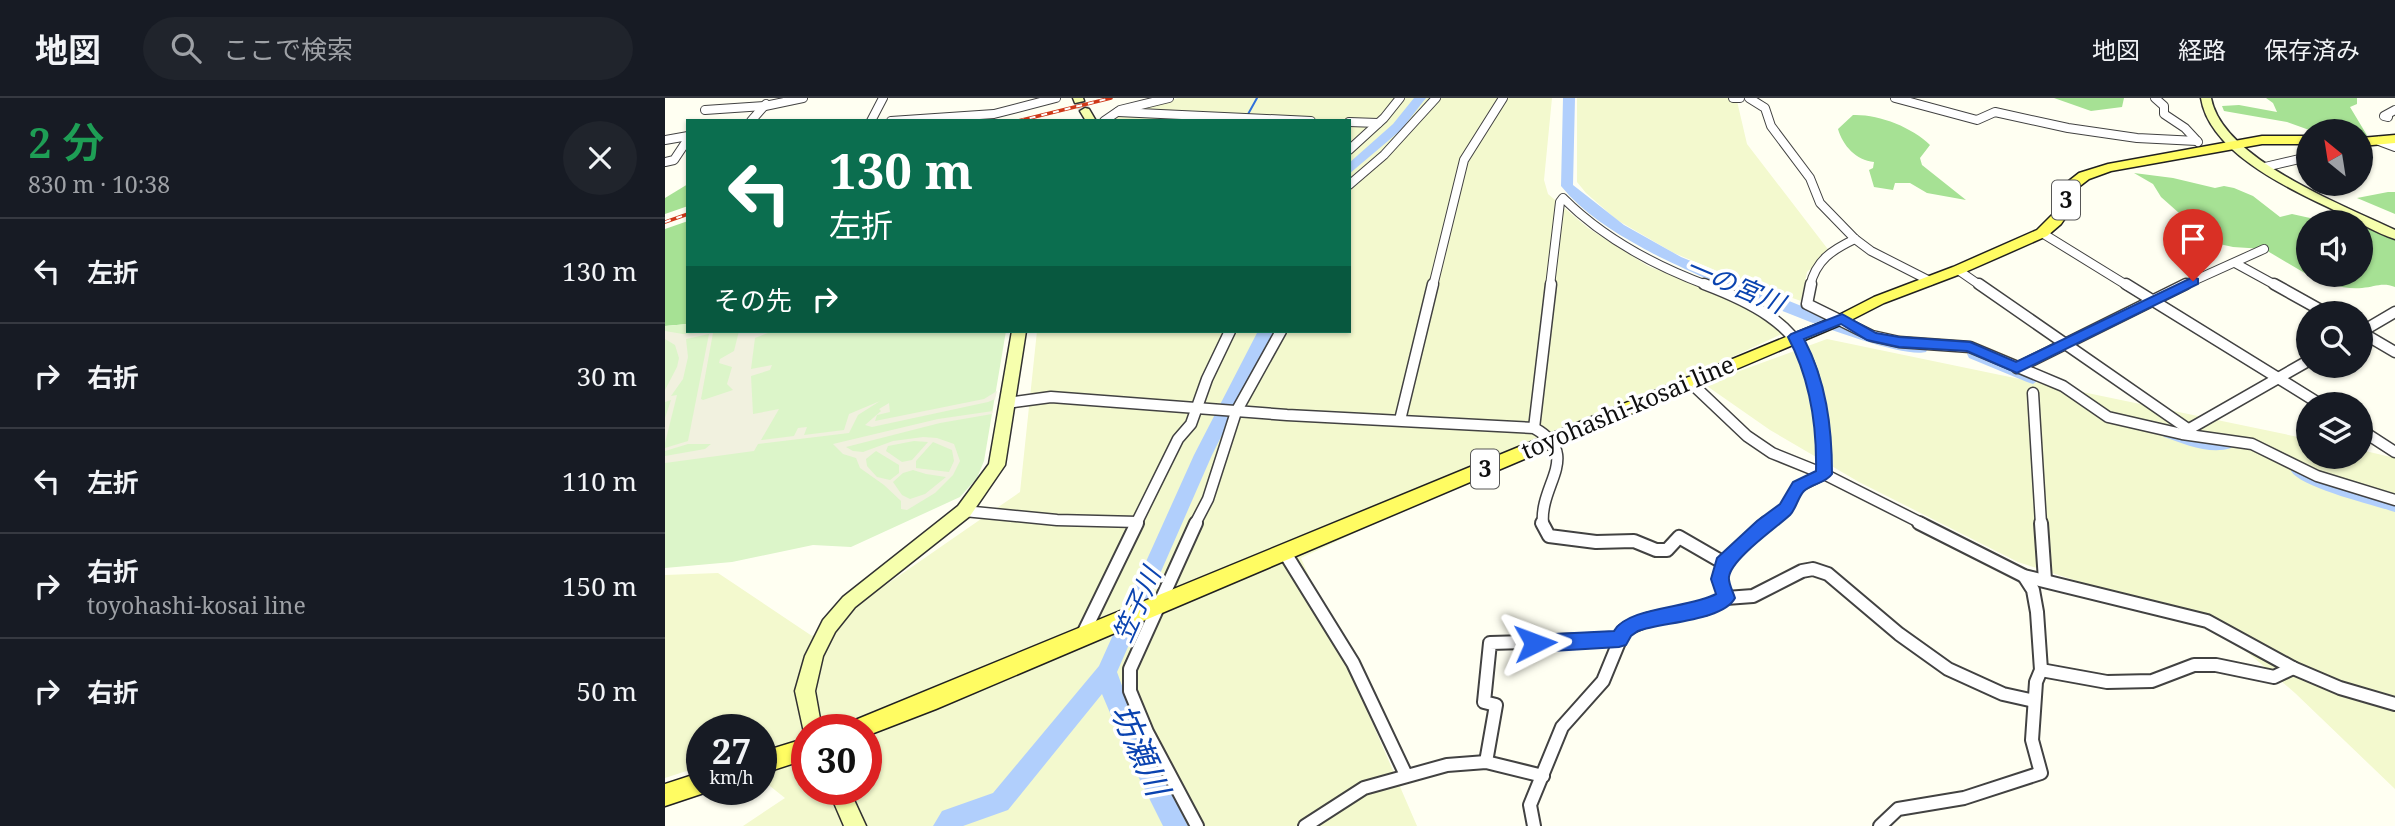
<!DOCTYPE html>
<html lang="ja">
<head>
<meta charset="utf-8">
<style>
	:root { --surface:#171b24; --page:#20242c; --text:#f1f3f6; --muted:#9ea1a6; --line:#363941 }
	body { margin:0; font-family:"Noto Serif","Noto Sans JP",serif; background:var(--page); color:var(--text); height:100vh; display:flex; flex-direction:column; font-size:26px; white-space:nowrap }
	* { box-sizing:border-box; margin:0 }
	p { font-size:23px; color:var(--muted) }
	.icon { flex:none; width:38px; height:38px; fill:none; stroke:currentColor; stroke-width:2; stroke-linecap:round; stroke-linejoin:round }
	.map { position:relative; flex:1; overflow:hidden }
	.details { display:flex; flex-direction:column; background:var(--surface); width:665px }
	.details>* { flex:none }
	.guide { position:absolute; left:21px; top:21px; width:665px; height:214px; border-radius:0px; box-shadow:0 2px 5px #0004; background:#0b6e4f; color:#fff; overflow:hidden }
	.needle { width:46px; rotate:330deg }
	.buttons { position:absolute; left:1631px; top:21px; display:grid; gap:14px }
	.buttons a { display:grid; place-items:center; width:77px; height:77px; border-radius:50%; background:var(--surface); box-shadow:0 2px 5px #0004; font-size:35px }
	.speed { position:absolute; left:21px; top:616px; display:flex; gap:14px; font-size:35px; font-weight:700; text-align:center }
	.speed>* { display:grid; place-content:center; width:91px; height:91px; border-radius:50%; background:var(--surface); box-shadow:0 2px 5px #0004; line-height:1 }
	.speed small { font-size:18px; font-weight:400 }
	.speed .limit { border:10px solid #d22; background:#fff; color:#111 }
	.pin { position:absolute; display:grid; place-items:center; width:60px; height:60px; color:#fff; margin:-72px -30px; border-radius:50% 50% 50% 0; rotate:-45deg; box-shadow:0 0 7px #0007 }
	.pin .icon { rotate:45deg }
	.me { position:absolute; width:77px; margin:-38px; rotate:87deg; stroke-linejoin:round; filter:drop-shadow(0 0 5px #0008) }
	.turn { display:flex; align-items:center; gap:24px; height:147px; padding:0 28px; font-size:32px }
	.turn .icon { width:91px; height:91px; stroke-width:2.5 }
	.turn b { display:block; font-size:49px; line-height:60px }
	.then { display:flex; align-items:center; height:66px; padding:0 28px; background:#0003; gap:14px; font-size:26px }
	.round { display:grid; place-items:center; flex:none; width:74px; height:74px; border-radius:37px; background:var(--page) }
	.headline { display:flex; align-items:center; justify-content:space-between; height:119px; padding:0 28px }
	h1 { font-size:42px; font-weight:600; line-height:52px; color:#1e9e55 }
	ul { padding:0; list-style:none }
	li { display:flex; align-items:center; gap:21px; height:105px; padding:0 28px; border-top:2px solid var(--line) }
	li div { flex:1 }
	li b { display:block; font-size:26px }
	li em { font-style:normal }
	header { display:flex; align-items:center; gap:42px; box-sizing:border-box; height:98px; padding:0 35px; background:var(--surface); border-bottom:2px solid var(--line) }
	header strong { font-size:33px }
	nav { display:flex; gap:38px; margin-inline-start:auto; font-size:24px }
	.search { width:490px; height:63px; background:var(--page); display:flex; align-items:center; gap:18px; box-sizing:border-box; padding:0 24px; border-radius:38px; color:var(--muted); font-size:26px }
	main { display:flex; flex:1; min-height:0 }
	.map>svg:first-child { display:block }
	.farmland { fill:#f3f9ce; fill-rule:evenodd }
	.forest { fill:#a6e194 }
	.pitch { fill:#dcf5c9 }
	.plaza { fill:#f1f1df; fill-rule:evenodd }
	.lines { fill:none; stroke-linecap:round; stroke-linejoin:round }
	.stream { stroke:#3071db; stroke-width:2 }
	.river { fill:#b1cffc; fill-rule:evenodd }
	.secondary-tunnel { stroke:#dbdbd0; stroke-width:11; stroke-dasharray:11 6; stroke-linecap:butt }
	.street-far2-casing { stroke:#424242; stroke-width:10 }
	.street-far1-casing { stroke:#424242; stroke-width:13 }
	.street-casing { stroke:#424242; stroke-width:16 }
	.secondary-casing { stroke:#313131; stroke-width:3 }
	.primary-casing { stroke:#202020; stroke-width:3 }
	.street-far2 { stroke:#fff; stroke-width:8 }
	.street-far1 { stroke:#fff; stroke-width:10 }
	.street { stroke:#fff; stroke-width:12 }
	.secondary { fill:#f6ffad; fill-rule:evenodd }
	.primary { fill:#fffc62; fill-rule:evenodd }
	.rail-casing { stroke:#cf3818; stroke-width:3.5 }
	.rail { stroke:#fff; stroke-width:2; stroke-dasharray:6; stroke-linecap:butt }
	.route { fill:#2563eb; stroke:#184099; stroke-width:2 }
	.labels { text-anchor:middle; stroke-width:7; stroke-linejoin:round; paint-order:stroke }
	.shield { fill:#fff; stroke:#575757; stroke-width:2 }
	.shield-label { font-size:23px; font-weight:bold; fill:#0f0f0f }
	.street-label { font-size:24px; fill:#0f0f0f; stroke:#fff }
	.water-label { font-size:26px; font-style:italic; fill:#0a43b0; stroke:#fff }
	.near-water-label { font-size:32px; font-style:italic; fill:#0a43b0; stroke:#fff }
</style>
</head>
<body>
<header>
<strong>地図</strong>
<div class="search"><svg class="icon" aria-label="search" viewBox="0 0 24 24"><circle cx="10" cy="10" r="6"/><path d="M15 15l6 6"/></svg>ここで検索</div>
<nav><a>地図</a><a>経路</a><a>保存済み</a></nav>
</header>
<main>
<section class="details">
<div class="headline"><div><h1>2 分</h1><p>830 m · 10:38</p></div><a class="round"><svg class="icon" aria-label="close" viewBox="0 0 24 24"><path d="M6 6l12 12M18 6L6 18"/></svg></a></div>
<ul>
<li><svg class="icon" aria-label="left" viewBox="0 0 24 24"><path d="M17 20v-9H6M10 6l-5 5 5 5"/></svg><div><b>左折</b></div><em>130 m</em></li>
<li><svg class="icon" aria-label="right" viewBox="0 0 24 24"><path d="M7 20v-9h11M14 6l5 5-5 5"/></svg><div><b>右折</b></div><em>30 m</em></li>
<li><svg class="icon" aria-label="left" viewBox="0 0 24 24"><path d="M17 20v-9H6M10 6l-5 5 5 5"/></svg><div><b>左折</b></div><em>110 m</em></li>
<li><svg class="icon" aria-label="right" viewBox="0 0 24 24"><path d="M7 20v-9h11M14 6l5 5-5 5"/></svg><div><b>右折</b><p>toyohashi-kosai line</p></div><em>150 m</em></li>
<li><svg class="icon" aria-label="right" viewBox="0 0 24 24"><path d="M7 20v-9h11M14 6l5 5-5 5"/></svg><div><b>右折</b></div><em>50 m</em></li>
</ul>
</section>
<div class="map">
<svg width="1730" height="728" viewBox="0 0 1730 728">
	<rect width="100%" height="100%" fill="#fffff2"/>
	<g class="farmland">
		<path d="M 513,0 L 887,0 L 879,82 L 883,96 L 923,130 L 983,168 L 1121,222 L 1121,234 L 636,460 L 752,728 L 78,728 L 120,700 L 96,681 L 96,632 L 37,632 L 37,668 L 0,680 L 0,477 L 53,475 L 147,538 L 355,394 L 372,233 L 684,233 L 684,23 L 444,23 L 461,13 ZM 142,632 L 201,632 L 201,691 L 142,691 Z"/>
		<path d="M 912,0 L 1075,0 L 1072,3 L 1082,46 L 1165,154 L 1142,174 L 1136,203 L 1069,180 L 1009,155 L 952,122 L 921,95 L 912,84 Z"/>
		<path d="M 1162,241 L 1643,341 L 1643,359 L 1696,359 L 1696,352 L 1730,360 L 1730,691 L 1630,595 L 1552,528 L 1353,464 L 1194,384 L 1105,332 L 1039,286 Z"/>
	</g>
	<g class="forest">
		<path d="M 1389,0 L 1459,0 L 1457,9 L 1426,13 Z"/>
		<path d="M 1601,0 L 1692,0 L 1692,6 L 1685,9 L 1706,44 L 1696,44 L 1696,33 L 1647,33 L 1622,24 L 1559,13 L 1557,8 L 1574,7 L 1612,14 L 1608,5 Z"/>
		<path d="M 1188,17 C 1213,16 1247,29 1265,47 L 1255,60 L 1257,67 L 1301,102 L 1262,95 L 1245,85 L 1230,85 L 1228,92 L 1209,89 L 1204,72 L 1208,70 L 1209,64 C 1191,62 1178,48 1173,31 Z"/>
		<path d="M 1469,75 L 1508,80 L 1550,90 L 1559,88 L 1569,90 L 1588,98 L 1615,119 L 1627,116 L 1663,124 L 1643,124 L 1643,177 L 1599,151 L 1568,149 L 1536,142 L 1504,122 L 1514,115 L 1496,99 L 1488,86 Z"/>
		<path d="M 23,86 L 23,108 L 0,116 L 0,100 Z"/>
		<path d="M 1723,94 L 1730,94 L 1730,116 L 1692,100 Z"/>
		<path d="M 23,123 L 23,226 L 0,228 L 0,131 Z"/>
		<path d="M 1703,123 L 1730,137 L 1730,189 C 1717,184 1710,189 1697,190 C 1679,192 1660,185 1644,177 L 1696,177 L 1696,124 L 1691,124 Z"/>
	</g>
	<path class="pitch" d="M 23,226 L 23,233 L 341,233 L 319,363 L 312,380 L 295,399 L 186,449 L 148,447 L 67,464 L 0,470 L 0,228 Z"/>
	<g class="plaza">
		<path d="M 0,233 L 18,236 L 54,233 L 48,235 L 36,301 L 38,302 L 68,292 L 62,286 L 67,269 L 54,265 L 55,261 L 69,253 L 74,233 L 108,233 L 90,240 L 86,271 L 107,267 L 105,272 L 86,278 L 88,316 L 114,311 L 96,342 L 129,338 L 133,330 L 142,329 L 139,337 L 179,332 L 184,316 L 215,303 L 193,317 L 184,335 L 93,346 L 89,353 L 0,365 L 0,358 L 40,351 L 46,346 L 23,346 L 0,353 L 0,350 L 23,343 L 44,236 L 21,241 L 23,259 L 18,281 L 6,298 L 12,297 L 0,345 L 0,320 L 6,302 L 0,304 L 0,292 L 12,269 L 14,260 L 10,247 L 0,241 Z"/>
		<path d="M 332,293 L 330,301 L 323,304 L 207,329 L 200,327 L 216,313 L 214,311 L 224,305 L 225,314 L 212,317 L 210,323 L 319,301 Z"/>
		<path d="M 328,313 L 327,316 L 275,325 L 181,349 L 188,353 L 198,354 L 228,343 L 258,339 L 272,340 L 289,346 L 295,363 L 288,377 L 270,395 L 242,412 L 236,411 L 236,403 L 219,387 L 195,370 L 191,360 L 178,356 L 168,346 L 273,321 ZM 249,343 L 263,344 L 247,362 L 237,364 L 221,353 L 223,348 ZM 268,344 L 287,352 L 289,363 L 284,374 L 251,370 L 251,363 ZM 211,353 L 234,367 L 234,375 L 225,382 L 212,379 L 202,368 L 201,361 ZM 248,372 L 261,376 L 281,379 L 260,396 L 245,401 L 237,397 L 228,384 L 238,375 Z"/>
	</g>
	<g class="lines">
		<path class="stream" d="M 582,18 L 592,0"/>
		<g class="river">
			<path d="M 749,0 L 761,0 L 736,32 L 684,76 L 684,65 L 728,26 Z"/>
			<path d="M 898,0 L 910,0 L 908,87 L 959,127 L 1016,159 L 1198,233 L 1261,246 L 1263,250 L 1261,254 C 1224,264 1016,172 976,149 C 947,133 917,114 896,88 Z"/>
			<path d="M 593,233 L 609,233 L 547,357 L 452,574 L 472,629 L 523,728 L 498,728 L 464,660 L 437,596 L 343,712 L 298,728 L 268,728 L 277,713 L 328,695 L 434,568 L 529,357 Z"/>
			<path d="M 1310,251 L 1374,276 L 1376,280 L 1368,286 L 1362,284 L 1304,260 L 1302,256 L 1304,252 Z"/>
			<path d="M 1505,329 L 1530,337 L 1566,342 L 1569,346 L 1566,350 C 1545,357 1519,346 1499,339 L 1496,335 Z"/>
			<path d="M 1635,366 L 1665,380 L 1730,400 L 1730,414 C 1709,407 1636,390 1626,373 L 1629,368 Z"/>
		</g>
		<path class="secondary-tunnel" d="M 414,3 L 420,13"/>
		<defs>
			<g id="street-far2">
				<path d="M 1068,0 L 1075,0"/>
				<path d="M 1084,0 L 1100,10 L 1106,28 L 1145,80 L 1155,105 L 1190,141 L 1206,153 L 1265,183"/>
				<path d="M 1230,0 L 1312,22 L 1330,14 L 1403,30 L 1472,40 L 1532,43"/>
				<path d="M 1490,0 L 1499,8 L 1499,16 L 1520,30 L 1533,44"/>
				<path d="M 40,12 L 100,8 L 138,0"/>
				<path d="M 453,14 L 646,23"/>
				<path d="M 1723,19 L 1719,18 L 1730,12"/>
				<path d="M 86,23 L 101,6"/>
				<path d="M 206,23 L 218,0"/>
				<path d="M 226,23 L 329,16 L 391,0"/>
				<path d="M 439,23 L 455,12 L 504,0"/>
				<path d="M 684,24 L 713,25"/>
				<path d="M 0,42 L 23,38"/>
				<path d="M 1714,43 L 1730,49"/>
				<path d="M 684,52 L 719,20 L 735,0"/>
				<path d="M 0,64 L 9,62 L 23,41"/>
				<path d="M 1600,69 L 1643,59"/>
				<path d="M 684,87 L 719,57 L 771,0"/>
				<path d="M 1377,135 L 1463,188"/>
				<path d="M 1570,165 L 1612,188"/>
				<path d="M 1293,172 L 1316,188"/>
				<path d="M 768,188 L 799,62 L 838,0"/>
				<path d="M 885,188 L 895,104 L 898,100 C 939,141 990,168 1044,188"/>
				<path d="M 1145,188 C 1151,162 1167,152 1190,141"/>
				<path d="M 1517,188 L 1599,151"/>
			</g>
			<g id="street-far1">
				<path d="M 1039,186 C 1150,228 1154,265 1159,376"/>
				<path d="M 1146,186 L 1142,206 L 1207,238 L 1234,244 L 1305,249 L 1398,288 L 1443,319 L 1517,336 L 1587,346 L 1652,378 L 1730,402"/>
				<path d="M 1314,186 L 1523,331"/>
				<path d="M 1461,186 L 1655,306"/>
				<path d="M 1609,186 L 1661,215"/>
				<path d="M 1730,214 L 1696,234 L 1730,254"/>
				<path d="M 1352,270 L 1521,186"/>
				<path d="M 1025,284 L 1082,338 L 1107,355 L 1159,376 L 1258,426"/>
				<path d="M 1368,295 L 1376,426"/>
				<path d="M 342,305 L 386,299 L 622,317 L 869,330 C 918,357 874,386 878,426"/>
				<path d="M 735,322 L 768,186"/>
				<path d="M 869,330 L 886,186"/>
				<path d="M 1696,332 L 1730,354"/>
				<path d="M 1519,334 L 1643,263"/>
				<path d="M 299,413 L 392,422 L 473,424"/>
				<path d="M 471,426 L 513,341 L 526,326 L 542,281 L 565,233"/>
				<path d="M 530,426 L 543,401 L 571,314 L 616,233"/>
				<path d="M 1099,426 L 1120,411 L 1133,389 L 1159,376"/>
			</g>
			<g id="street">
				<path d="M 531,425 L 465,571 L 465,593 L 482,634 L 532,728"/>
				<path d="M 877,425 L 884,438 L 931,444 L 969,443 L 991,452 L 1002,452 L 1014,439 L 1059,465"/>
				<path d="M 1254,425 L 1359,478 L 1542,523 L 1628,570 L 1675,590 L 1730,606"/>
				<path d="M 1376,425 L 1380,482"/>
				<path d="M 620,455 L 688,565 L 741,677"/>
				<path d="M 1061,500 L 1054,481 L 1059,465 L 1101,425"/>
				<path d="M 417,538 L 472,425"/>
				<path d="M 1376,572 L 1442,584 L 1487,583 L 1529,567 L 1551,567 L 1609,579 L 1628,570"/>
				<path d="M 821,664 L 831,607 L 819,604 L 825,545 L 954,541"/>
				<path d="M 640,728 L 699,690 L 782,667 L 821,664 L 878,678"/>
				<path d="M 869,728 L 865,707 L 897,629 L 938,583 L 959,532 L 984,521 L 1039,511 L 1061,500 L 1088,498 L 1137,473 L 1148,471 L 1163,476 L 1234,536 L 1283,571 L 1338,596 L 1369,603"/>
				<path d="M 1215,728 L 1233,711 L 1299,700 L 1376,675 L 1367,642 L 1371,584 L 1376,572 L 1372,514 L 1368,492 L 1359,478"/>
			</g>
			<g id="secondary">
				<path d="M 408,0 L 418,0 L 419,3 L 410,5 Z"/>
				<path d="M 1536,0 L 1546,0 C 1557,61 1678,107 1730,132 L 1730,141 C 1711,135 1694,124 1677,116 C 1630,93 1545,57 1536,0 Z"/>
				<path d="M 420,10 L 424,11 L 431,23 L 421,23 L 415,13 Z"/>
				<path d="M 347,233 L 361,233 L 340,367 L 305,418 L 190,509 L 170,534 L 158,558 L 150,593 L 157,632 L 142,632 L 140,639 L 130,593 L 140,558 L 158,522 L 178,499 L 293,408 L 324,366 Z"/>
				<path d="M 163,691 L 184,691 L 201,728 L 179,728 Z"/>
			</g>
			<g id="primary">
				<path d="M 1730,37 L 1730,45 L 1696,48 L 1696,40 Z"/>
				<path d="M 1597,38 L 1643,38 L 1643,46 L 1597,46 L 1446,73 L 1424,81 L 1411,91 L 1405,113 L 1396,126 L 1382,138 L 1298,175 L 1219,205 L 1182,224 L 271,611 L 201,638 L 201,632 L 180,632 L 183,625 L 1172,218 L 1209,199 L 1288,169 L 1372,132 L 1391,113 L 1400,86 L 1414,75 L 1443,66 Z"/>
				<path d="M 142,640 L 142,661 L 96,676 L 96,654 Z"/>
				<path d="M 37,674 L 37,691 L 45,693 L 0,708 L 0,686 Z"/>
			</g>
		</defs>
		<use href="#street-far2" class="street-far2-casing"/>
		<use href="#street-far1" class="street-far1-casing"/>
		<use href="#street" class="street-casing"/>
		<use href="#secondary" class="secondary-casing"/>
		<use href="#primary" class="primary-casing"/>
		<use href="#street-far2" class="street-far2"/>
		<use href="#street-far1" class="street-far1"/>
		<use href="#street" class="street"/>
		<use href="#secondary" class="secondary"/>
		<use href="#primary" class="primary"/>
		<defs>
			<g id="rail">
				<path d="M 353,23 L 446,0"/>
				<path d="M 0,124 L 23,116"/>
			</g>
		</defs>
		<use href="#rail" class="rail-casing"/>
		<use href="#rail" class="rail"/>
	</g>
	<path class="route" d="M 1528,179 L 1533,181 L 1533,186 L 1352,275 L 1302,253 L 1234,249 L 1202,242 L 1176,226 L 1139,241 C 1161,283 1167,328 1167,376 C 1160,386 1147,385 1139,393 C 1133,399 1131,411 1125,417 C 1111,430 1066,461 1064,479 C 1063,485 1068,493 1070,500 C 1058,523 997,524 973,533 L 966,538 L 961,547 L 954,549 L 870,554 L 864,551 L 861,545 L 864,540 L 870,537 L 949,533 C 962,509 1025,510 1051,496 L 1046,481 L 1052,460 L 1092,423 L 1115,406 L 1128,384 L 1151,373 C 1152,326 1145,281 1123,239 L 1126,236 L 1177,216 L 1211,235 L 1234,239 L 1305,244 L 1351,264 Z"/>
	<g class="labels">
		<g class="shield">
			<rect x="1387" y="82.5" width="28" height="39" rx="5"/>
			<rect x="806" y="351.5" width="28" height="39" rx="5"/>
		</g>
		<g class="shield-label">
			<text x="1401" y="110">3</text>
			<text x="820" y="379">3</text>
		</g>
		<g class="street-label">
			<text transform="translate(963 310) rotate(-23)" y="8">toyohashi-kosai line</text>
		</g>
		<g class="water-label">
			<text transform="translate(1070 187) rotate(23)" y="9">一の宮川</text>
			<text transform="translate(472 507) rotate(-66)" y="9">笠子川</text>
		</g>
		<g class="near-water-label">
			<text transform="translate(475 652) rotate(66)" y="11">坊瀬川</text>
		</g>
	</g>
</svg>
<div class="buttons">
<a><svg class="needle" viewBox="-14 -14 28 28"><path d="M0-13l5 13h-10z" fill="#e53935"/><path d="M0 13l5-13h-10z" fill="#9ea1a6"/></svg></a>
<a><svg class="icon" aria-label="sound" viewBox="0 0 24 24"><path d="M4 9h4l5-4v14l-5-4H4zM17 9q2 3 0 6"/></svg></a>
<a><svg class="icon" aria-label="search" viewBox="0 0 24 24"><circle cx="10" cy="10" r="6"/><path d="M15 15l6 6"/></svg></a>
<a><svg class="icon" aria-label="layers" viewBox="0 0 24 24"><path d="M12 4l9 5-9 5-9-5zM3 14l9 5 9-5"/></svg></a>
</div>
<div class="speed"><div>27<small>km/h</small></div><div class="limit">30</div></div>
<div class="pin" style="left:1528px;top:183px;background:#d93025"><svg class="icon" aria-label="arrive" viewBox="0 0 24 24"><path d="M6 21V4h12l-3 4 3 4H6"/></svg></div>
<svg class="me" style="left:870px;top:545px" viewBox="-20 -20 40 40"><path d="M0-17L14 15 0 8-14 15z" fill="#2563eb" stroke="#fff" stroke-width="4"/></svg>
<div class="guide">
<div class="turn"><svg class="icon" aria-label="left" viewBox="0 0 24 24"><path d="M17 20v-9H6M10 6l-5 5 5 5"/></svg><div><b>130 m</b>左折</div></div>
<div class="then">その先<svg class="icon" aria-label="right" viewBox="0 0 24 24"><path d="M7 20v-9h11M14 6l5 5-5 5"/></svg></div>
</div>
</div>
</main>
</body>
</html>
